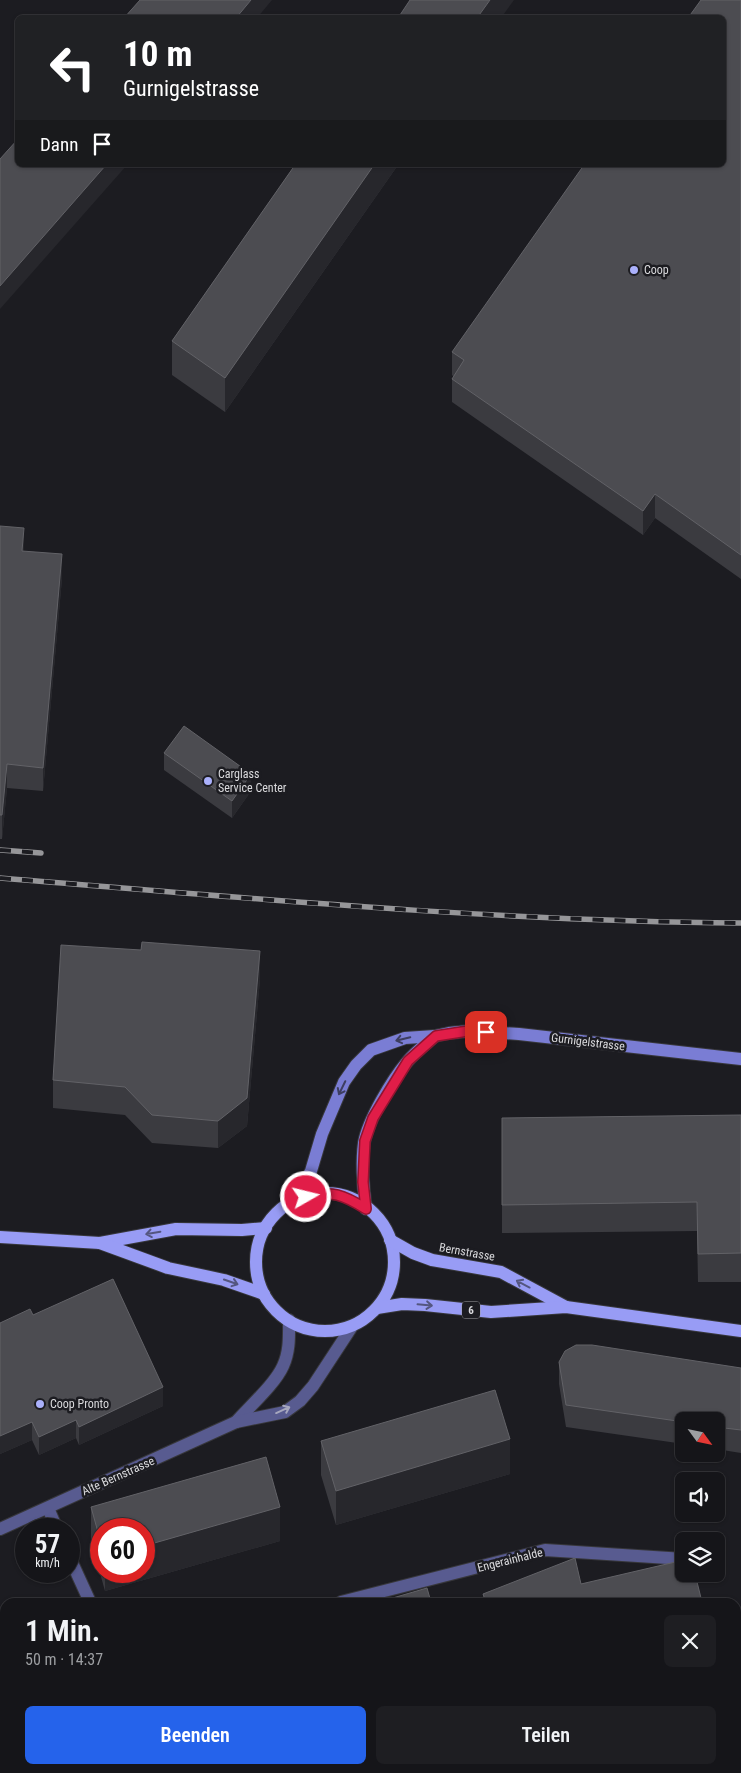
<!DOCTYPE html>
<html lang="de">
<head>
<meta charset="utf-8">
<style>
	:root { --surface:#151519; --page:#1e1e22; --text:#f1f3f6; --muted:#9d9fa2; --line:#343438; --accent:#2563eb }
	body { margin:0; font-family:"Roboto Condensed",sans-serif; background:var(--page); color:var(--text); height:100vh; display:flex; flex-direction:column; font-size:19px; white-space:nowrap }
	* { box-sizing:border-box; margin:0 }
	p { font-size:16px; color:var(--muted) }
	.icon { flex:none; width:28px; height:28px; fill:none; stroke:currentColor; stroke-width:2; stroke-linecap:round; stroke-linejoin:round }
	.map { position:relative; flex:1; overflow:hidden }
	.drawer { position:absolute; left:0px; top:1598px; width:741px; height:176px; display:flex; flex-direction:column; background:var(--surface); border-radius:15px 15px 0 0; box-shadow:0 1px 4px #0004,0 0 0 1px var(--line) }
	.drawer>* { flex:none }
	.guide { position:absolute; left:15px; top:15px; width:711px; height:152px; border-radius:8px; box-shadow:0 1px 4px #0004,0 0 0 1px var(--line); background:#202124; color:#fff; overflow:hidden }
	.needle { width:32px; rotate:123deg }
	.tools { position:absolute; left:675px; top:1412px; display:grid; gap:10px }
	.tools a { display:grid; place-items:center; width:50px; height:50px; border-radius:8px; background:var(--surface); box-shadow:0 1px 4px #0004,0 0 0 1px var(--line); font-size:25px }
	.speed { position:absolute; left:15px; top:1518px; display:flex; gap:10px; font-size:25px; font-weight:700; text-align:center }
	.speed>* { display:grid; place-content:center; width:65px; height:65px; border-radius:50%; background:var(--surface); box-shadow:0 1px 4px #0004,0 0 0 1px var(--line); line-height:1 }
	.speed small { font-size:12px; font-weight:400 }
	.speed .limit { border:8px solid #d22; background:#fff; color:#111 }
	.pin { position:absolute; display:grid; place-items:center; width:42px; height:42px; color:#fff; margin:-21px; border-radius:10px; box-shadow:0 2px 8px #0006 }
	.me { position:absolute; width:55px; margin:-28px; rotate:82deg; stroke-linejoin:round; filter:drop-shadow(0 0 4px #0008) }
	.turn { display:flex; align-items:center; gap:18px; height:105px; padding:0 25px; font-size:22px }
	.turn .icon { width:65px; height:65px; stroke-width:2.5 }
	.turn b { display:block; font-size:35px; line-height:42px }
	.then { display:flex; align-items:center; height:48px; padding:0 25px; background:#0003; gap:10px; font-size:19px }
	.round { display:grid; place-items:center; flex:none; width:52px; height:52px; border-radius:8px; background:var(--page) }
	.summary { display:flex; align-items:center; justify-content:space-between; height:85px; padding:0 25px }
	h1 { font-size:30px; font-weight:600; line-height:38px }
	.primary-button { display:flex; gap:10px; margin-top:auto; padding:10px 25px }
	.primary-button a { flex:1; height:58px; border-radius:8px; background:var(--accent); color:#fff; font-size:20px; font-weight:600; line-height:58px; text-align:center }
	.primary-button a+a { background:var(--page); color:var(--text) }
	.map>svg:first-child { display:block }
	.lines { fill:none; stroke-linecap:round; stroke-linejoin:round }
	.minor-casing { stroke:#37373b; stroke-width:14 }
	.secondary-casing { stroke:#37373b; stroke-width:14 }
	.primary-casing { stroke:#37373b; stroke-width:14 }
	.minor { stroke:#585b90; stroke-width:12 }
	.secondary { stroke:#7a7dd4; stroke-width:12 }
	.primary { stroke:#989cf5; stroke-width:12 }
	.rail-casing { stroke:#969699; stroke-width:5.5 }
	.rail { stroke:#1c1c21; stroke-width:4; stroke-dasharray:11; stroke-linecap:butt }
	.wall { fill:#3b3b40; fill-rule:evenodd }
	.shaded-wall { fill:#27272c }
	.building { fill:#4c4c51; stroke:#626267 }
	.oneway { stroke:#3d3e60 }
	.oneway2 { stroke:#545680 }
	.oneway3 { stroke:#a6a7be }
	.route-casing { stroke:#92132f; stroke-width:12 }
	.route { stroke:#e11d48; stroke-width:9 }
	.poi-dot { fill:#aab0fb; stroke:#1c1c21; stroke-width:2 }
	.labels { text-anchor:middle; stroke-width:5; stroke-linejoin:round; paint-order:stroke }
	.shield { fill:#1c1c21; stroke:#a1a1a5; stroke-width:1 }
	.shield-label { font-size:11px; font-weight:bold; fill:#dadadd }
	.poi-label { font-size:12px; fill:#dadadd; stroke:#1c1c21; text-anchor:start }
	.street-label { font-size:12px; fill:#dadadd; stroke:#1c1c21 }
</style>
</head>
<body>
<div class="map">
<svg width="741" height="1773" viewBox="0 0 741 1773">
	<rect width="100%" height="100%" fill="#1c1c21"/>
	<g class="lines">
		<defs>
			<g id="minor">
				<path d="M 236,1422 C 250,1406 275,1384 283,1366 C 290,1351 289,1335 289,1320"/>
				<path d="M 48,1508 L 57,1529"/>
				<path d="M 0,1529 L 236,1422 L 285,1412 L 300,1401 L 313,1386 L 351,1328"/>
				<path d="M 69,1556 L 90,1602"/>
				<path d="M 341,1602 L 545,1550 L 684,1559"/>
				<path d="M 0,1638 L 5,1645"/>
				<path d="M 166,1769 L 183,1773"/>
				<path d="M 52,1773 L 56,1769"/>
			</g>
			<g id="secondary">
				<path d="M 294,1200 L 311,1171 L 322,1134 L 344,1082 L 356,1065 L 371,1050 L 405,1038 L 435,1036 L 449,1033 L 469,1031 L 519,1034 L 741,1059"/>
				<path d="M 366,1209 C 363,1187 361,1165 364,1143 C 368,1120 392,1080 407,1062 C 415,1052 426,1044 435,1036"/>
			</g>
			<g id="primary">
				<circle cx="325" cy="1262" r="69"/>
				<path d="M 0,1237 L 100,1243 L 176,1229 L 242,1230 L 266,1228"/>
				<path d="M 390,1240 L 413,1253 L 432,1260 L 501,1272 L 566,1307"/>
				<path d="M 100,1243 L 168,1268 L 224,1280 L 264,1294"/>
				<path d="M 377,1308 L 402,1304 L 425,1305 L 491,1312 L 566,1307 L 741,1331"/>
			</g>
		</defs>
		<use href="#minor" class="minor-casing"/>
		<use href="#secondary" class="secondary-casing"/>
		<use href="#primary" class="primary-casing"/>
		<use href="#minor" class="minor"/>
		<use href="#secondary" class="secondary"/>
		<use href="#primary" class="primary"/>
		<defs>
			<g id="rail">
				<path d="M 0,850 L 41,853"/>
				<path d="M 0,878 C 247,898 493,921 741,923"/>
			</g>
		</defs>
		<use href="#rail" class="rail-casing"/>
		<use href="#rail" class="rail"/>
	</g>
	<g class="wall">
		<path d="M 741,0 L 741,579 L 655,518 L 643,535 L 452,402 L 452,379 L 454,377 L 452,375 L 452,352 Z"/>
		<path d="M 295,165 L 398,165 L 225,412 L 172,375 L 172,341 Z"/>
		<path d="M 0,526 L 24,551 L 62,578 L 43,791 L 7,788 L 2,839 L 0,839 Z"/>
		<path d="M 164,753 L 251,791 L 232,818 L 164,770 Z"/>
		<path d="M 260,979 L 247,1126 L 218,1148 L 152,1143 L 125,1115 L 53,1108 L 53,1080 Z"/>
		<path d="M 741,1115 L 741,1282 L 698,1282 L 697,1231 L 502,1233 L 502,1118 Z"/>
		<path d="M 33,1315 L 163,1406 L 79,1445 L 76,1438 L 39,1455 L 32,1440 L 0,1454 L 0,1323 Z"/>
		<path d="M 559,1362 L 741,1368 L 741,1453 L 716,1449 L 716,1421 L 684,1421 L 684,1444 L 566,1427 L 559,1384 Z"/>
		<path d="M 321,1441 L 510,1474 L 336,1525 L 321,1475 Z"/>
		<path d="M 91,1507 L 280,1541 L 105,1591 L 91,1541 ZM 101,1529 L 144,1571 L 101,1571 Z"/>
		<path d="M 581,1584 L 702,1602 L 483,1602 L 483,1594 Z"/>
		<path d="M 558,1769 L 615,1769 L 615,1773 L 559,1773 Z"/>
	</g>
	<g class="shaded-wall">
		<path d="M 251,0 L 272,0 L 257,18 L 236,18 Z"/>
		<path d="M 490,0 L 514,0 L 501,18 L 477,18 Z"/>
		<path d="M 106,165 L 127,165 L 0,309 L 0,286 Z"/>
		<path d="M 374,165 L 398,165 L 225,412 L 225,378 Z"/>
		<path d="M 655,494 L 655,518 L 643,535 L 643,511 Z"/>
		<path d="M 24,528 L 24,551 L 22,551 Z"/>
		<path d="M 62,554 L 62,578 L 43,791 L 43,768 Z"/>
		<path d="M 7,764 L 7,788 L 2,839 L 2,815 Z"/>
		<path d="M 251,774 L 251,791 L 232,818 L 232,801 Z"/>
		<path d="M 260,951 L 260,979 L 247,1126 L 218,1148 L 218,1121 Z"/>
		<path d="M 163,1387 L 163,1406 L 79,1445 L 79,1427 Z"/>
		<path d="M 76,1420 L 76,1438 L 39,1455 L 39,1437 Z"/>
		<path d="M 32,1422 L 32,1440 L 0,1454 L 0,1436 Z"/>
		<path d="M 510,1439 L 510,1474 L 336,1525 L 336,1491 Z"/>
		<path d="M 280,1507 L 280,1541 L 105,1591 L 105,1571 L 144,1571 L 144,1546 Z"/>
		<path d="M 5,1709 L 5,1738 L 0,1744 L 0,1715 Z"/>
		<path d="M 614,1769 L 615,1773 L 597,1773 Z"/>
	</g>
	<g class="building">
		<path d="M 140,0 L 251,0 L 236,18 L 124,18 Z"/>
		<path d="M 410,0 L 490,0 L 477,18 L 398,18 Z"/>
		<path d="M 701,0 L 741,0 L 741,555 L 655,494 L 643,511 L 452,379 L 464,360 L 452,352 L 584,165 L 724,165 L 724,18 L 688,18 Z"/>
		<path d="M 18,139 L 18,165 L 106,165 L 0,286 L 0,159 Z"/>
		<path d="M 295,165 L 374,165 L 225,378 L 172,341 Z"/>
		<path d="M 0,526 L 24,528 L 22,551 L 62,554 L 43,768 L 7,764 L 2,815 L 0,815 Z"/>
		<path d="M 184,726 L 251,774 L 232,801 L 164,753 Z"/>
		<path d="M 142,942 L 260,951 L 247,1098 L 218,1121 L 152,1115 L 125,1087 L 53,1080 L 61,945 L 141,950 Z"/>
		<path d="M 741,1115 L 741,1253 L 698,1254 L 697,1202 L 502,1205 L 502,1118 Z"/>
		<path d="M 113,1279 L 163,1387 L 79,1427 L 76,1420 L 39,1437 L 32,1422 L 0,1436 L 0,1323 L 30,1309 L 33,1315 Z"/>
		<path d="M 576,1345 L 592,1345 L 741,1368 L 741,1430 L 716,1427 L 716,1421 L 684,1421 L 684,1422 L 566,1405 L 559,1362 L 565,1351 Z"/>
		<path d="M 495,1390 L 510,1439 L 336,1491 L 321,1441 Z"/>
		<path d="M 266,1457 L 280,1507 L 144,1546 L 144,1529 L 101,1529 L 101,1543 L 91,1507 Z"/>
		<path d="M 575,1558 L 581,1584 L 684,1560 L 684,1574 L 695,1574 L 702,1602 L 486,1602 L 483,1594 Z"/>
		<path d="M 427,1588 L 431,1602 L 379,1602 Z"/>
		<path d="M 0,1667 L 5,1671 L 5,1709 L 0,1715 Z"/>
		<path d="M 736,1767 L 738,1773 L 689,1773 L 701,1769 L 736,1769 Z"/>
		<path d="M 562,1769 L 614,1769 L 597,1773 L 563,1773 Z"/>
	</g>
	<defs><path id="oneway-shaft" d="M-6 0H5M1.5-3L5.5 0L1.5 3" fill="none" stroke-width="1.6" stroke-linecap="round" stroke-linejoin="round" transform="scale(1.25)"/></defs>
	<g class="oneway">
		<use href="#oneway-shaft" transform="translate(403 1039) rotate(166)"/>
		<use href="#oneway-shaft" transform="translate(342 1088) rotate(116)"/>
	</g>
	<g class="oneway2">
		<use href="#oneway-shaft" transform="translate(153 1233) rotate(170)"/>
		<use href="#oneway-shaft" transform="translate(231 1282) rotate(19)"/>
		<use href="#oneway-shaft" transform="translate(523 1284) rotate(-152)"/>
		<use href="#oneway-shaft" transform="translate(425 1305) rotate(5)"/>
	</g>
	<use class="oneway3" href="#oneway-shaft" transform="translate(283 1410) rotate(-24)"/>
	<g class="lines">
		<defs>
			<path id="route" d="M 306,1197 C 332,1190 344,1195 366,1209 L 363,1182 L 365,1141 L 373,1118 L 408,1061 L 436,1036 L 468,1031 L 486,1032"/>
		</defs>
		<use href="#route" class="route-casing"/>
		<use href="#route" class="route"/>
	</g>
	<g class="poi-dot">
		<circle cx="634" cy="270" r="5"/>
		<circle cx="208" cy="781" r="5"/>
		<circle cx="40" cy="1404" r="5"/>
	</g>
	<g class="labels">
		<rect class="shield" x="462" y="1301.5" width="18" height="17" rx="4"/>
		<g class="shield-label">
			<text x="471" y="1314">6</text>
		</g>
		<g class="poi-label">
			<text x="644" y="274">Coop</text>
			<text x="218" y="778">Carglass<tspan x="218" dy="14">Service Center</tspan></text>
			<text x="50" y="1408">Coop Pronto</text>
		</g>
		<g class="street-label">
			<text transform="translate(588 1042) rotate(7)" y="4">Gurnigelstrasse</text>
			<text transform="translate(467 1252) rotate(10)" y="4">Bernstrasse</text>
			<text transform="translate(118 1476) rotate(-24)" y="4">Alte Bernstrasse</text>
			<text transform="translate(510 1560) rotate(-14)" y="4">Engerainhalde</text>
		</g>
	</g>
</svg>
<div class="tools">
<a><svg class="needle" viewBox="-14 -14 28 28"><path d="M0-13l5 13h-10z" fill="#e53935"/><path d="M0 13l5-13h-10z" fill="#9d9fa2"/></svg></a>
<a><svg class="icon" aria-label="sound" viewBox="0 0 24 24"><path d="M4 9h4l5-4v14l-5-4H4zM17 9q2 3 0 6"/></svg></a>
<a><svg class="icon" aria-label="layers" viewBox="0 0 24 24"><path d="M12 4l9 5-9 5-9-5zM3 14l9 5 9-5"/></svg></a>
</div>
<div class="speed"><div>57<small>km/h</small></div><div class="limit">60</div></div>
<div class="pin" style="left:486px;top:1032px;background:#d93025"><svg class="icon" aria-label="arrive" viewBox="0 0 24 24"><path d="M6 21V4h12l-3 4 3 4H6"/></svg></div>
<svg class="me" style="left:306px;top:1197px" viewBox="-20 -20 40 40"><circle r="17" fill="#e11d48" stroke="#fff" stroke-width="3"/><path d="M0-11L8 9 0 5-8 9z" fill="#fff"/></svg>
<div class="guide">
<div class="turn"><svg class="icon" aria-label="left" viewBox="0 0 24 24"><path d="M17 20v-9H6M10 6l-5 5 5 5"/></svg><div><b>10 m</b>Gurnigelstrasse</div></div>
<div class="then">Dann<svg class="icon" aria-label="arrive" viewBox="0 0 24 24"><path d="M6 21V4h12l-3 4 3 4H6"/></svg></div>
</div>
<section class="drawer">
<div class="summary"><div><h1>1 Min.</h1><p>50 m · 14:37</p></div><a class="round"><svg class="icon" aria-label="close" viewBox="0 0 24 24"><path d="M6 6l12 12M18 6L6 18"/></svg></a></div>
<div class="primary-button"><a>Beenden</a><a>Teilen</a></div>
</section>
</div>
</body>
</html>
